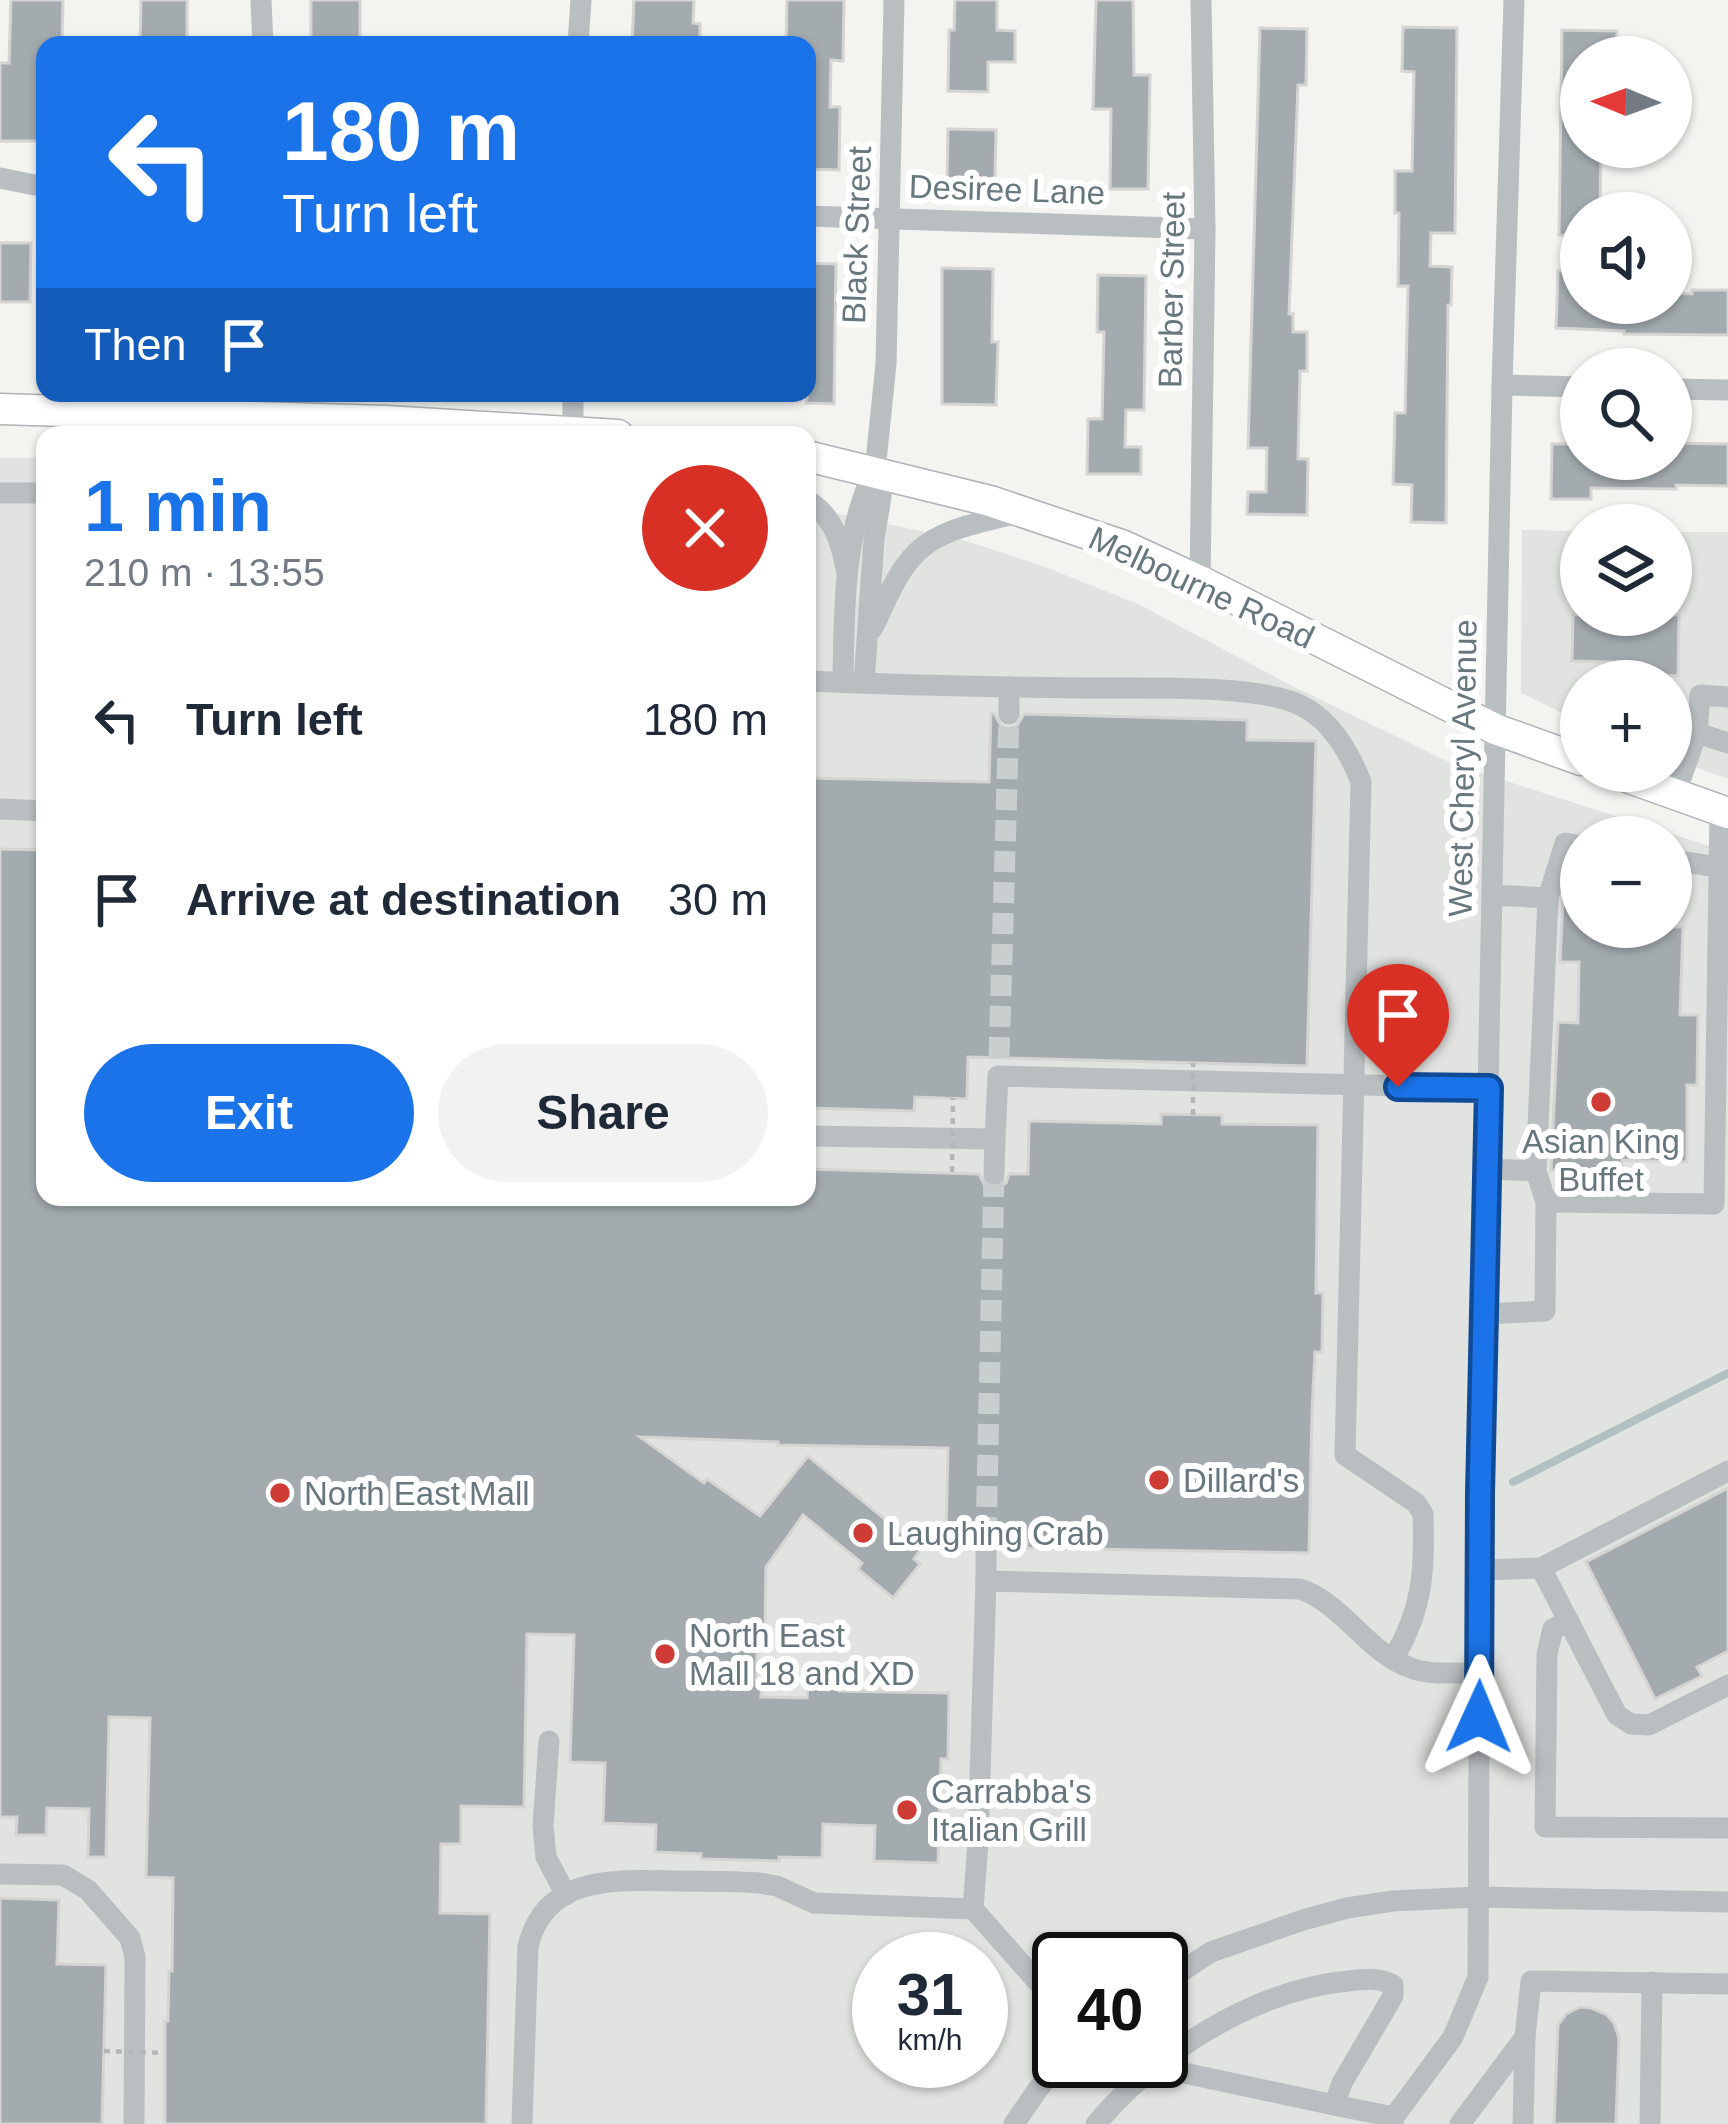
<!DOCTYPE html>
<html lang="en">
<head>
<meta charset="utf-8">
<style>
	:root { --surface:#fff; --page:#f2f2f3; --text:#1f2937; --muted:#747a83; --accent:#1a73e8 }
	body { margin:0; font-family:Helvetica,sans-serif; background:var(--page); color:var(--text); height:100vh; display:flex; flex-direction:column; font-size:45px; white-space:nowrap }
	* { box-sizing:border-box; margin:0 }
	p { font-size:39px; color:var(--muted) }
	.icon { flex:none; width:66px; height:66px; fill:none; stroke:currentColor; stroke-width:2; stroke-linecap:round; stroke-linejoin:round }
	.map { position:relative; flex:1; overflow:hidden }
	.panel { position:absolute; left:36px; top:426px; width:780px; height:780px; display:flex; flex-direction:column; background:var(--surface); border-radius:24px; box-shadow:0 3px 9px #0004 }
	.panel>* { flex:none }
	.banner { position:absolute; left:36px; top:36px; width:780px; height:366px; border-radius:24px; box-shadow:0 3px 9px #0004; background:#1a73e8; color:#fff; overflow:hidden }
	.needle { width:78px; rotate:271deg }
	.fabs { position:absolute; left:1560px; top:36px; display:grid; gap:24px }
	.fabs a { display:grid; place-items:center; width:132px; height:132px; border-radius:50%; background:var(--surface); box-shadow:0 3px 9px #0004; font-size:60px }
	.speed { position:absolute; left:852px; top:1932px; display:flex; gap:24px; font-size:60px; font-weight:700; text-align:center }
	.speed>* { display:grid; place-content:center; width:156px; height:156px; border-radius:50%; background:var(--surface); box-shadow:0 3px 9px #0004; line-height:1 }
	.speed small { font-size:30px; font-weight:400 }
	.speed .limit { border:6px solid #111; border-radius:18px; background:#fff; color:#111 }
	.pin { position:absolute; display:grid; place-items:center; width:102px; height:102px; color:#fff; margin:-123px -51px; border-radius:50% 50% 50% 0; rotate:-45deg; box-shadow:0 0 12px #0007 }
	.pin .icon { rotate:45deg }
	.me { position:absolute; width:132px; margin:-66px; rotate:1deg; stroke-linejoin:round; filter:drop-shadow(0 0 9px #0008) }
	.turn { display:flex; align-items:center; gap:42px; height:252px; padding:0 48px; font-size:54px }
	.turn .icon { width:156px; height:156px; stroke-width:2.5 }
	.turn b { display:block; font-size:84px; line-height:102px }
	.then { display:flex; align-items:center; height:114px; padding:0 48px; background:#0003; gap:24px; font-size:45px }
	.round { display:grid; place-items:center; flex:none; width:126px; height:126px; border-radius:63px; background:var(--page) }
	.overview { display:flex; align-items:center; justify-content:space-between; height:204px; padding:0 48px }
	h1 { font-size:72px; font-weight:700; line-height:90px; color:var(--accent) }
	.cta { display:flex; gap:24px; margin-top:auto; padding:24px 48px }
	.cta a { flex:1; height:138px; border-radius:72px; background:var(--accent); color:#fff; font-size:48px; font-weight:700; line-height:138px; text-align:center }
	.cta a+a { background:var(--page); color:var(--text) }
	ul { padding:0; list-style:none }
	li { display:flex; align-items:center; gap:36px; height:180px; padding:0 48px }
	li div { flex:1 }
	li b { display:block; font-size:45px }
	li em { font-style:normal }
	.map>svg:first-child { display:block }
	.built { fill:#e1e3e0; fill-rule:evenodd }
	.lines { fill:none; stroke-linecap:round; stroke-linejoin:round }
	.stream { stroke:#b1c0c1; stroke-width:8 }
	.building { fill:#a3abaf; stroke:#d5d4d3; stroke-width:3 }
	.minor-tunnel { stroke:#c9cece; stroke-width:21; stroke-dasharray:21 10; stroke-linecap:butt }
	.major-casing { stroke:#adb2b4; stroke-width:33 }
	.minor { stroke:#b9bec0; stroke-width:21 }
	.major { stroke:#fff; stroke-width:30 }
	.path-bridge { stroke:#b3b7b8; stroke-width:4.5; stroke-dasharray:6 6; stroke-linecap:butt }
	.route-casing { stroke:#114b97; stroke-width:30 }
	.route { stroke:#1a73e8; stroke-width:21 }
	.poi-dot { fill:#ce3c35; stroke:#fff; stroke-width:4.5 }
	.labels { text-anchor:middle; stroke-width:12; stroke-linejoin:round; paint-order:stroke }
	.street-label { font-size:33px; fill:#66777e; stroke:#fff }
	.poi-label { font-size:33px; fill:#66777e; stroke:#fff; text-anchor:start }
</style>
</head>
<body>
<div class="map">
<svg width="1728" height="2124" viewBox="0 0 1728 2124">
	<rect width="100%" height="100%" fill="#f3f3f0"/>
	<g class="built">
		<path d="M 0,458 L 45,458 L 45,1197 L 807,1197 L 807,507 L 963,540 L 1040,565 L 1138,604 L 1292,686 L 1453,764 L 1728,852 L 1728,2124 L 0,2124 ZM 1581,837 L 1671,837 L 1671,927 L 1581,927 ZM 879,1959 L 981,1959 L 981,2061 L 879,2061 ZM 1059,1959 L 1161,1959 L 1161,2061 L 1059,2061 Z"/>
		<path d="M 1522,530 L 1581,531 L 1581,615 L 1671,615 L 1671,532 L 1728,532 L 1728,779 L 1671,758 L 1671,681 L 1581,681 L 1581,722 L 1521,693 Z"/>
	</g>
	<g class="lines">
		<path class="stream" d="M 1513,1482 L 1728,1373"/>
	</g>
	<g class="building">
		<path d="M 11,0 L 63,0 L 62,45 L 45,45 L 45,141 L 0,141 L 0,63 L 9,63 Z"/>
		<path d="M 141,0 L 187,0 L 187,45 L 140,45 Z"/>
		<path d="M 311,0 L 360,0 L 360,42 L 311,41 Z"/>
		<path d="M 634,0 L 694,0 L 693,23 L 700,24 L 700,45 L 632,45 Z"/>
		<path d="M 787,0 L 844,0 L 843,61 L 831,60 L 830,107 L 840,107 L 839,170 L 807,169 L 807,45 L 786,45 Z"/>
		<path d="M 955,0 L 997,0 L 997,30 L 1015,31 L 1015,62 L 988,62 L 988,92 L 948,91 L 949,30 L 954,30 Z"/>
		<path d="M 1096,0 L 1133,0 L 1134,75 L 1150,75 L 1148,189 L 1110,189 L 1111,109 L 1093,109 Z"/>
		<path d="M 1403,27 L 1457,28 L 1455,233 L 1431,233 L 1430,266 L 1452,267 L 1451,305 L 1448,305 L 1446,523 L 1411,522 L 1412,485 L 1393,484 L 1395,413 L 1405,413 L 1408,286 L 1398,286 L 1399,213 L 1395,213 L 1395,171 L 1412,171 L 1414,72 L 1402,71 Z"/>
		<path d="M 1260,28 L 1307,29 L 1306,85 L 1298,85 L 1289,314 L 1293,314 L 1293,332 L 1307,332 L 1307,371 L 1300,371 L 1298,459 L 1308,459 L 1307,515 L 1247,514 L 1248,492 L 1266,492 L 1267,448 L 1248,448 Z"/>
		<path d="M 1562,30 L 1617,31 L 1616,57 L 1581,57 L 1581,147 L 1601,147 L 1600,213 L 1581,213 L 1581,236 L 1559,235 Z"/>
		<path d="M 948,129 L 996,130 L 995,179 L 947,178 Z"/>
		<path d="M 0,243 L 31,243 L 30,302 L 0,302 Z"/>
		<path d="M 807,263 L 836,264 L 834,404 L 807,403 Z"/>
		<path d="M 942,268 L 993,269 L 992,342 L 998,342 L 996,405 L 942,404 Z"/>
		<path d="M 1558,271 L 1581,272 L 1581,303 L 1671,303 L 1671,293 L 1692,294 L 1692,290 L 1728,290 L 1728,335 L 1624,334 L 1624,331 L 1556,328 Z"/>
		<path d="M 1098,275 L 1146,276 L 1144,410 L 1126,410 L 1125,447 L 1141,447 L 1141,474 L 1087,474 L 1088,419 L 1102,419 L 1104,332 L 1097,332 Z"/>
		<path d="M 1671,443 L 1728,444 L 1728,486 L 1676,485 L 1676,489 L 1591,488 L 1591,499 L 1551,499 L 1552,444 L 1581,444 L 1581,459 L 1671,459 Z"/>
		<path d="M 1573,615 L 1679,615 L 1678,676 L 1642,675 L 1642,663 L 1572,661 Z"/>
		<path d="M 991,713 L 994,713 L 1001,726 L 1008,729 L 1017,726 L 1024,714 L 1247,720 L 1247,740 L 1316,741 L 1307,1066 L 968,1057 L 967,1099 L 915,1097 L 914,1111 L 807,1108 L 807,778 L 989,782 Z"/>
		<path d="M 0,849 L 45,850 L 45,1197 L 807,1197 L 807,1169 L 979,1174 L 985,1186 L 995,1189 L 1006,1183 L 1009,1174 L 1028,1174 L 1029,1121 L 1161,1124 L 1161,1114 L 1222,1115 L 1222,1124 L 1318,1125 L 1316,1293 L 1323,1293 L 1322,1352 L 1315,1352 L 1312,1412 L 1309,1553 L 1027,1548 L 1027,1539 L 1001,1539 L 998,1530 L 987,1523 L 978,1526 L 971,1538 L 946,1537 L 948,1448 L 778,1445 L 778,1442 L 640,1437 L 704,1483 L 707,1479 L 760,1516 L 808,1456 L 921,1549 L 914,1559 L 920,1564 L 893,1598 L 858,1569 L 862,1563 L 803,1515 L 766,1567 L 765,1625 L 758,1628 L 756,1680 L 762,1681 L 761,1697 L 807,1698 L 808,1686 L 839,1688 L 839,1691 L 949,1693 L 948,1759 L 941,1759 L 938,1863 L 874,1861 L 875,1826 L 823,1824 L 822,1858 L 779,1857 L 779,1861 L 701,1859 L 701,1854 L 655,1852 L 656,1825 L 603,1823 L 605,1763 L 570,1762 L 574,1635 L 527,1634 L 524,1807 L 461,1806 L 461,1844 L 441,1844 L 440,1913 L 490,1914 L 486,2124 L 165,2124 L 165,2021 L 168,2021 L 169,1971 L 172,1971 L 173,1878 L 146,1877 L 150,1718 L 109,1717 L 106,1857 L 88,1857 L 89,1809 L 47,1808 L 46,1835 L 16,1835 L 17,1817 L 0,1817 Z"/>
		<path d="M 1567,888 L 1581,888 L 1581,927 L 1683,927 L 1680,1015 L 1698,1015 L 1697,1085 L 1687,1085 L 1687,1162 L 1622,1160 L 1621,1173 L 1551,1170 L 1558,1022 L 1578,1023 L 1579,962 L 1560,962 L 1563,901 Z"/>
		<path d="M 1728,1488 L 1728,1651 L 1697,1667 L 1702,1676 L 1655,1699 L 1586,1562 Z"/>
		<path d="M 0,1898 L 59,1900 L 57,1964 L 106,1965 L 102,2124 L 0,2124 Z"/>
		<path d="M 1580,2007 L 1591,2008 L 1607,2015 L 1614,2023 L 1619,2038 L 1616,2124 L 1554,2124 L 1558,2025 L 1566,2014 Z"/>
	</g>
	<g class="lines">
		<g class="minor-tunnel">
			<path d="M 999,1058 L 1009,714"/>
			<path d="M 986,1538 L 994,1174"/>
		</g>
		<defs>
			<g id="major">
				<path d="M 0,409 L 386,421 L 618,435"/>
				<path d="M 807,456 L 990,501 L 1124,546 L 1200,581 L 1495,729 L 1581,760"/>
				<path d="M 1610,771 L 1728,813"/>
			</g>
		</defs>
		<use href="#major" class="major-casing"/>
		<g class="minor">
			<path d="M 261,0 L 263,45"/>
			<path d="M 578,45 L 581,0"/>
			<path d="M 0,178 L 45,187"/>
			<path d="M 807,216 L 1205,229"/>
			<path d="M 1502,385 L 1581,387"/>
			<path d="M 1671,389 L 1728,390"/>
			<path d="M 573,393 L 573,432"/>
			<path d="M 0,493 L 45,493"/>
			<path d="M 807,500 C 832,515 841,541 846,569"/>
			<path d="M 1200,581 L 1205,229 L 1201,0"/>
			<path d="M 873,628 C 885,603 896,573 916,553 C 942,527 988,521 1022,512"/>
			<path d="M 807,681 C 898,685 990,687 1081,688 C 1135,689 1254,683 1300,705 C 1331,720 1349,751 1361,782 L 1345,1455 L 1416,1503 L 1423,1514 C 1425,1570 1423,1610 1393,1659"/>
			<path d="M 843,682 C 844,616 843,529 875,471"/>
			<path d="M 864,683 L 874,539 L 881,497 L 875,471 L 886,364 L 894,0"/>
			<path d="M 1009,714 L 1009,687"/>
			<path d="M 1697,733 L 1728,743"/>
			<path d="M 1675,795 L 1697,733 L 1700,695 L 1728,697"/>
			<path d="M 0,809 L 45,811"/>
			<path d="M 1671,860 L 1719,867"/>
			<path d="M 1492,895 L 1548,898"/>
			<path d="M 807,1136 L 995,1139 L 998,1076 L 1489,1088"/>
			<path d="M 1486,1169 L 1536,1171"/>
			<path d="M 994,1174 L 995,1139"/>
			<path d="M 1546,1202 L 1714,1204 L 1720,810"/>
			<path d="M 1484,1314 L 1545,1311 L 1546,1202 L 1536,1171 L 1548,898 L 1565,843 L 1581,846"/>
			<path d="M 986,1538 L 986,1581"/>
			<path d="M 1541,1568 L 1617,1715 L 1631,1724 L 1649,1725 L 1728,1685"/>
			<path d="M 1480,1570 L 1541,1568 L 1728,1471"/>
			<path d="M 1569,1621 L 1553,1629 L 1547,1654 L 1545,1827 L 1728,1828"/>
			<path d="M 549,1741 L 543,1826 L 546,1857 L 566,1895"/>
			<path d="M 0,1874 L 63,1875 L 88,1890 L 130,1938 L 135,1957 L 134,2124"/>
			<path d="M 973,1909 L 1059,2006"/>
			<path d="M 1161,1985 L 1211,1952 L 1303,1920 L 1347,1908 L 1393,1901 L 1478,1897 L 1728,1902"/>
			<path d="M 1156,2067 L 1334,2105"/>
			<path d="M 522,2124 L 528,1946 C 546,1874 616,1880 675,1881 C 703,1881 731,1881 759,1883 L 777,1886 L 814,1903 L 973,1909 L 978,1842 L 986,1581 L 1300,1589 C 1344,1604 1367,1653 1411,1668 C 1431,1676 1458,1672 1480,1673"/>
			<path d="M 1014,2124 L 1038,2089 L 1062,2061"/>
			<path d="M 1096,2124 C 1156,2053 1254,1990 1348,1981 C 1364,1979 1378,1977 1393,1985 L 1393,1996 L 1342,2083 L 1334,2105 L 1394,2117"/>
			<path d="M 1393,2124 L 1394,2117 L 1453,2037 L 1478,1977 L 1480,1494 L 1502,385 L 1514,0"/>
			<path d="M 1460,2124 L 1525,2037"/>
			<path d="M 1523,2124 L 1525,2037 L 1531,1981 L 1728,1984"/>
			<path d="M 1650,2124 L 1652,1982"/>
		</g>
		<use href="#major" class="major"/>
		<g class="path-bridge">
			<path d="M 1193,1115 L 1193,1063"/>
			<path d="M 952,1172 L 953,1098"/>
			<path d="M 104,2051 L 164,2053"/>
		</g>
	</g>
	<g class="lines">
		<defs>
			<path id="route" d="M 1398,1087 L 1489,1088 L 1480,1494 L 1479,1717"/>
		</defs>
		<use href="#route" class="route-casing"/>
		<use href="#route" class="route"/>
	</g>
	<g class="poi-dot">
		<circle cx="1601" cy="1102" r="12"/>
		<circle cx="1159" cy="1480" r="12"/>
		<circle cx="280" cy="1493" r="12"/>
		<circle cx="863" cy="1533" r="12"/>
		<circle cx="665" cy="1654" r="12"/>
		<circle cx="907" cy="1810" r="12"/>
	</g>
	<g class="labels">
		<g class="street-label">
			<text transform="translate(1007 189) rotate(2)" y="12">Desiree Lane</text>
			<text transform="translate(856 235) rotate(-88)" y="12">Black Street</text>
			<text transform="translate(1171 290) rotate(-89)" y="12">Barber Street</text>
			<text transform="translate(1202 587) rotate(25)" y="12">Melbourne Road</text>
			<text transform="translate(1462 768) rotate(-89)" y="12">West Cheryl Avenue</text>
		</g>
		<g class="poi-label">
			<text x="1601" y="1153" text-anchor="middle">Asian King<tspan x="1601" dy="38">Buffet</tspan></text>
			<text x="1183" y="1492">Dillard's</text>
			<text x="304" y="1505">North East Mall</text>
			<text x="887" y="1545">Laughing Crab</text>
			<text x="689" y="1647">North East<tspan x="689" dy="38">Mall 18 and XD</tspan></text>
			<text x="931" y="1803">Carrabba's<tspan x="931" dy="38">Italian Grill</tspan></text>
		</g>
	</g>
</svg>
<div class="fabs">
<a><svg class="needle" viewBox="-14 -14 28 28"><path d="M0-13l5 13h-10z" fill="#e53935"/><path d="M0 13l5-13h-10z" fill="#747a83"/></svg></a>
<a><svg class="icon" aria-label="sound" viewBox="0 0 24 24"><path d="M4 9h4l5-4v14l-5-4H4zM17 9q2 3 0 6"/></svg></a>
<a><svg class="icon" aria-label="search" viewBox="0 0 24 24"><circle cx="10" cy="10" r="6"/><path d="M15 15l6 6"/></svg></a>
<a><svg class="icon" aria-label="layers" viewBox="0 0 24 24"><path d="M12 4l9 5-9 5-9-5zM3 14l9 5 9-5"/></svg></a>
<a>+</a>
<a>−</a>
</div>
<div class="speed"><div>31<small>km/h</small></div><div class="limit">40</div></div>
<div class="pin" style="left:1398px;top:1087px;background:#d93025"><svg class="icon" aria-label="arrive" viewBox="0 0 24 24"><path d="M6 21V4h12l-3 4 3 4H6"/></svg></div>
<svg class="me" style="left:1479px;top:1717px" viewBox="-20 -20 40 40"><path d="M0-17L14 15 0 8-14 15z" fill="#1a73e8" stroke="#fff" stroke-width="4"/></svg>
<div class="banner">
<div class="turn"><svg class="icon" aria-label="left" viewBox="0 0 24 24"><path d="M17 20v-9H6M10 6l-5 5 5 5"/></svg><div><b>180 m</b>Turn left</div></div>
<div class="then">Then<svg class="icon" aria-label="arrive" viewBox="0 0 24 24"><path d="M6 21V4h12l-3 4 3 4H6"/></svg></div>
</div>
<section class="panel">
<div class="overview"><div><h1>1 min</h1><p>210 m · 13:55</p></div><a class="round" style="background:#d93025;color:#fff"><svg class="icon" aria-label="close" viewBox="0 0 24 24"><path d="M6 6l12 12M18 6L6 18"/></svg></a></div>
<ul>
<li><svg class="icon" aria-label="left" viewBox="0 0 24 24"><path d="M17 20v-9H6M10 6l-5 5 5 5"/></svg><div><b>Turn left</b></div><em>180 m</em></li>
<li><svg class="icon" aria-label="arrive" viewBox="0 0 24 24"><path d="M6 21V4h12l-3 4 3 4H6"/></svg><div><b>Arrive at destination</b></div><em>30 m</em></li>
</ul>
<div class="cta"><a>Exit</a><a>Share</a></div>
</section>
</div>
</body>
</html>
